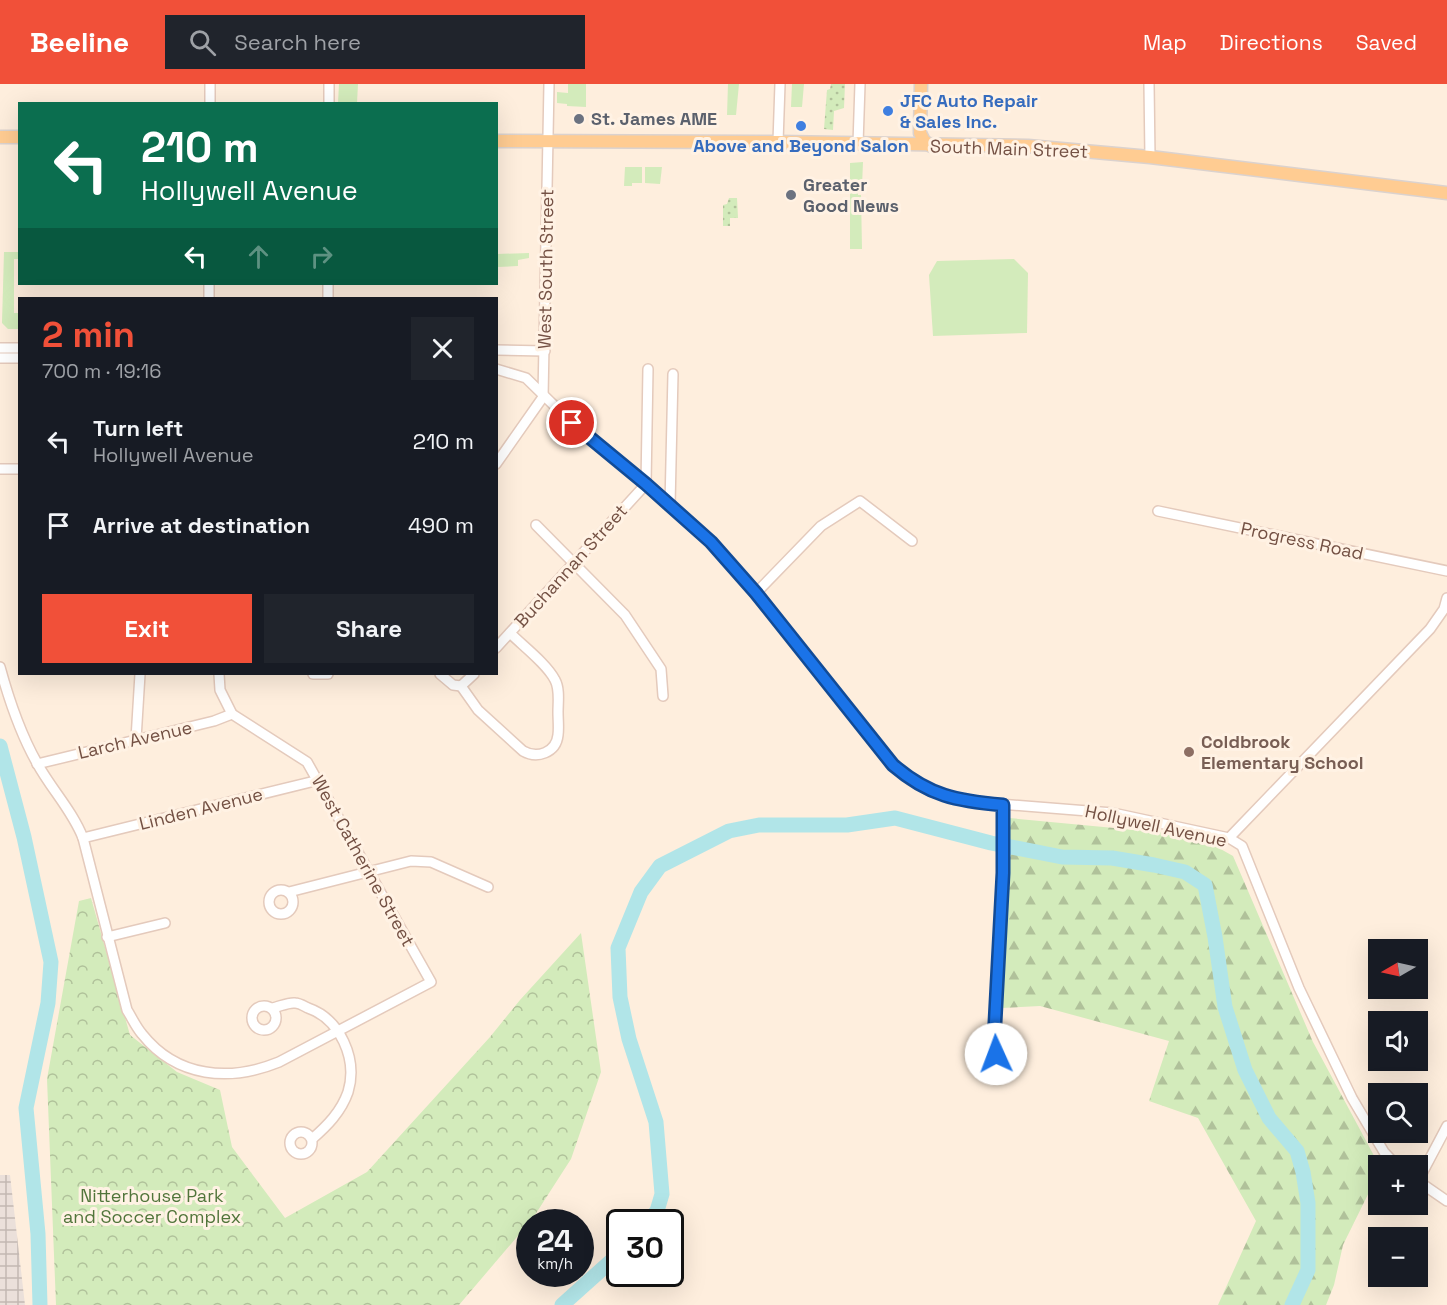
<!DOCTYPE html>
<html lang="en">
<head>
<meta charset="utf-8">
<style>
	:root { --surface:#171b24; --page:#20242c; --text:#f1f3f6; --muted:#9ea1a6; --accent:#f15039 }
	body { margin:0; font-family:"Space Grotesk",sans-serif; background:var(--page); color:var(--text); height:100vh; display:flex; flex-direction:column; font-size:22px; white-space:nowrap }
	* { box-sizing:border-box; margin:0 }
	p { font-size:20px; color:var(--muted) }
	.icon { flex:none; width:33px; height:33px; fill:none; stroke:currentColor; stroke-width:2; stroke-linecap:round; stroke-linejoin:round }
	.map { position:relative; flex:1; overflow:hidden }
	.details { position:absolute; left:18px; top:213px; width:480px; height:378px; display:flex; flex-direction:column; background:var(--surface); border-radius:0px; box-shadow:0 6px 24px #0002 }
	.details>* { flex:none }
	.guide { position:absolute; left:18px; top:18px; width:480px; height:183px; border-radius:0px; box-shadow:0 6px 24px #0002; background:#0b6e4f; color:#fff; overflow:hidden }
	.needle { width:39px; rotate:261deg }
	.tools { position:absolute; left:1368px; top:855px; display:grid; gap:12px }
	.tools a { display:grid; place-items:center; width:60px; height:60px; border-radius:0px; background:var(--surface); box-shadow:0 6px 24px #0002; font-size:30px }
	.speed { position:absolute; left:516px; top:1125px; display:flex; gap:12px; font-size:30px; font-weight:700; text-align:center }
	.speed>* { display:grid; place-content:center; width:78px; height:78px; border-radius:50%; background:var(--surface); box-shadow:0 6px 24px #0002; line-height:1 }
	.speed small { font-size:15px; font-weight:400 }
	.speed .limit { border:3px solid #111; border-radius:9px; background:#fff; color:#111 }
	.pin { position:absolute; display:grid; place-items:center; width:51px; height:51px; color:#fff; margin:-26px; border:3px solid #fff; border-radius:50%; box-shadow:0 2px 6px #0007 }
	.me { position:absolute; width:66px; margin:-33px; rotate:358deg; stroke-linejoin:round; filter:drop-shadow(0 0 4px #0008) }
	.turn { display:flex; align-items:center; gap:21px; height:126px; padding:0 24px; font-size:27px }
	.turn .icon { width:78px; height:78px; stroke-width:2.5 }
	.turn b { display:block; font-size:42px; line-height:51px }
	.lanes { display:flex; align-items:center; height:57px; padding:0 24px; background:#0003; justify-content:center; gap:30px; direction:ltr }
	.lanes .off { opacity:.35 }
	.round { display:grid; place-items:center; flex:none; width:63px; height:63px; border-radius:0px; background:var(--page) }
	.overview { display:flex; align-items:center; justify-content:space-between; height:102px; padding:0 24px }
	h1 { font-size:36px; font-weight:600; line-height:45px; color:var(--accent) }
	.primary-button { display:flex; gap:12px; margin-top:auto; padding:12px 24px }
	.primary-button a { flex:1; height:69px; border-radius:0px; background:var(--accent); color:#fff; font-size:24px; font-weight:600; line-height:69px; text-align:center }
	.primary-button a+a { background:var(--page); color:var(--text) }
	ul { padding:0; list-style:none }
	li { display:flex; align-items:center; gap:18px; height:84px; padding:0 24px }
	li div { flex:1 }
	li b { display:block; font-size:22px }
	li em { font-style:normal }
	header { display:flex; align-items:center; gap:36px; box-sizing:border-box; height:84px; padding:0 30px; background:var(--accent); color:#fff }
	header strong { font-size:28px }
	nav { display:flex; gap:33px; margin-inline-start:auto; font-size:21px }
	.search { width:420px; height:54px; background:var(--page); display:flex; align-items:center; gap:15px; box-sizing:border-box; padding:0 21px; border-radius:0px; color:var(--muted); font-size:22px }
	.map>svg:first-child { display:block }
	.industrial { fill:url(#industrial-grid) }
	.grass { fill:#d3ebbb }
	.forest { fill:url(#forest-firs) }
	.park { fill:url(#park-crowns) }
	.garden { fill:url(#garden-dots) }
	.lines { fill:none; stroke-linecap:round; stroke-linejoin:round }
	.river { stroke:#b1e5e8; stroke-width:15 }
	.minor-casing { stroke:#e4cabc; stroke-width:12 }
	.major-casing { stroke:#dbd2ce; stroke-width:15 }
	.minor { stroke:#fff; stroke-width:9 }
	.major { stroke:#ffcc92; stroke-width:12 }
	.route-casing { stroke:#114b97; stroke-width:15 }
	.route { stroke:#1a73e8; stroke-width:10 }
	.shop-dot { fill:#3f7fe0; stroke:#fff2e4; stroke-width:2 }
	.worship-dot { fill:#6b7280; stroke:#fff2e4; stroke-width:2 }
	.education-dot { fill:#8d6e63; stroke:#fff2e4; stroke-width:2 }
	.labels { text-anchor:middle; stroke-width:6; stroke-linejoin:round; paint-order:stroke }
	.shop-label { font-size:18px; font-weight:bold; fill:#366cbe; stroke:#fff2e4; text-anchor:start }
	.worship-label { font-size:18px; font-weight:bold; fill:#5b616d; stroke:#fff2e4; text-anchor:start }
	.street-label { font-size:18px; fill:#745144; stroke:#fff2e4 }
	.education-label { font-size:18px; font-weight:bold; fill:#785e54; stroke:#fff2e4; text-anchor:start }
	.park-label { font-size:18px; fill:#51753a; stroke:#fff2e4 }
</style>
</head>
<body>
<header>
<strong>Beeline</strong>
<div class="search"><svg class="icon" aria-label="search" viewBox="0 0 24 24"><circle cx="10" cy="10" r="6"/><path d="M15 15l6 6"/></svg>Search here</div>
<nav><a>Map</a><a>Directions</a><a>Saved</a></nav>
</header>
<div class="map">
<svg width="1447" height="1221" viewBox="0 0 1447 1221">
	<defs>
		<pattern id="industrial-grid" width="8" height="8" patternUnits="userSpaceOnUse" patternTransform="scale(1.5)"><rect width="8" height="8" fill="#ebe0da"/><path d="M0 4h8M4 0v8" fill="none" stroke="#c3b8b2"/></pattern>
		<pattern id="forest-firs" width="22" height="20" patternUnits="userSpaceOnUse" patternTransform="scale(1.5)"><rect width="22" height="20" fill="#d3ebbb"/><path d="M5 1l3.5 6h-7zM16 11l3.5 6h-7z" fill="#b0c19a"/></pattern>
		<pattern id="park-crowns" width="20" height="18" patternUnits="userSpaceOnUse" patternTransform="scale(1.5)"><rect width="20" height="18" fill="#d3ebbb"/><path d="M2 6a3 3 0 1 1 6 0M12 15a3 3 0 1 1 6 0" fill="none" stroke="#b0c19a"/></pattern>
		<pattern id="garden-dots" width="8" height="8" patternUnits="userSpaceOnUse" patternTransform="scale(1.5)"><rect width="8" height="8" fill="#d3ebbb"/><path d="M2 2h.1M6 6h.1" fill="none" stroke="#b0c19a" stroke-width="1.8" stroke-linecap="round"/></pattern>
	</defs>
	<rect width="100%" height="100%" fill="#feeedd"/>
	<path class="industrial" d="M 0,1091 L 10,1091 L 25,1221 L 0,1221 Z"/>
	<g class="grass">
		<path d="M 339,0 L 358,0 L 357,19 L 338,19 Z"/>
		<path d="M 568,0 L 586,0 L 586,23 L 567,22 L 567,20 L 557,19 L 557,8 L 568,9 Z"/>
		<path d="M 728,0 L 739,0 L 736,31 L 727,31 Z"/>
		<path d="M 792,0 L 804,0 L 802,23 L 791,23 Z"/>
		<path d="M 863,78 L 862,102 L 858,102 L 858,111 L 861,111 L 862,165 L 850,165 L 850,79 Z"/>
		<path d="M 625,83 L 642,83 L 642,99 L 632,99 L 632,102 L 624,102 Z"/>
		<path d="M 645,83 L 662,83 L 660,100 L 645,99 Z"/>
		<path d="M 4,168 L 19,168 L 19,175 L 14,175 L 14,229 L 19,229 L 19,245 L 8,245 L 2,239 Z"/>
		<path d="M 529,169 L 529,174 L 518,176 L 518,182 L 497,183 L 497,170 Z"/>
		<path d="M 1014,175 L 1028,189 L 1027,249 L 933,252 L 929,191 L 937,177 Z"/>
	</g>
	<path class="forest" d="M 1009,734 L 1167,749 L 1217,763 L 1233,772 L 1313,958 L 1379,1081 L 1378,1090 L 1343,1161 L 1334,1201 L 1326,1221 L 1218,1221 L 1256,1137 L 1198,1034 L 1149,1017 L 1169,957 L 1040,922 L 1001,924 Z"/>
	<path class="park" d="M 91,814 L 130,951 L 177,988 L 220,1006 L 232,1063 L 285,1134 L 367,1088 L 490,953 L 520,916 L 581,849 L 601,988 L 571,1075 L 533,1134 L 459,1221 L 56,1221 L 47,995 L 79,817 Z"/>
	<g class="garden">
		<path d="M 831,0 L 845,0 L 844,24 L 834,27 L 833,46 L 824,45 L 827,6 L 830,5 Z"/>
		<path d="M 729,114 L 737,114 L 738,134 L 730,134 L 730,142 L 723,142 L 723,121 L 727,120 Z"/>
	</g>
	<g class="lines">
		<g class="river">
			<path d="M 0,662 L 24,753 L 51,878 L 48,919 L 26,1024 L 38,1150 L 40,1221"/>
			<path d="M 647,1138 L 657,1127 L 662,1110 L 656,1038 L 629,955 L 620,913 L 618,864 L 641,808 L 660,782 L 729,747 L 759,741 L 847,741 L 895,734 L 991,759 L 1062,773 L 1112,774 L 1154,781 L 1185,788 L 1205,801 L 1215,853 L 1225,923 L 1245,986 L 1269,1034 L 1297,1067 L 1303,1088 L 1308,1119 L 1308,1186 L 1292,1221"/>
			<path d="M 562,1221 L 620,1169"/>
		</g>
		<defs>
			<g id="minor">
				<path d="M 1149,0 L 1150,73"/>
				<path d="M 210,20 L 210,0"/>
				<path d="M 329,20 L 329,0"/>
				<path d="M 778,58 L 780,0"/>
				<path d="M 858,60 L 860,0"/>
				<path d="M 209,200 L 209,214"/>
				<path d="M 328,200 L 328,214"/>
				<path d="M 0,264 L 20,264"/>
				<path d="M 496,266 L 545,267"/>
				<path d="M 0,274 L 20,274"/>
				<path d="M 496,285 L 526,294 L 572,339 L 646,400 L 711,458 L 756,509 L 893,681 L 910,696 L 930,707 L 963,717 L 1113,729 L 1229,754 L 1242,762 L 1299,904 L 1352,1014 L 1384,1068 L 1397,1082"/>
				<path d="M 543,313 L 549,0"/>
				<path d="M 496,380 L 543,313"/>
				<path d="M 0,385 L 20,385"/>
				<path d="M 670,421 L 673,290"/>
				<path d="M 1158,427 L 1447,487"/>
				<path d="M 536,441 L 625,531 L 661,585 L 663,612"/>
				<path d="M 756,509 L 821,442 L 860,417 L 912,457"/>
				<path d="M 496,564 L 646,400 L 648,285"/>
				<path d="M 0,583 C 9,616 20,649 37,679 C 51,705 72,726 83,754 L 127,926 C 132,934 136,943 142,950 C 177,994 230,998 279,978 L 431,898 L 307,678 L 232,630 L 220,606 L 219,590"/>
				<path d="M 313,590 L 328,590"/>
				<path d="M 440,590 L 453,601 L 461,602 L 474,590"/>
				<path d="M 461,602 L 478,626 L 523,667 C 537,675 556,669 558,651 C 559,644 558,636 558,628 C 558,618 560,605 555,596 C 547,580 523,562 510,549"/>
				<path d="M 136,655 L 140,590"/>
				<path d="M 37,680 L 214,637 L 232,630"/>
				<path d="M 83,754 L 319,696"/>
				<path d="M 1229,754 L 1430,545 L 1444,525 L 1447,514"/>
				<circle cx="281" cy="818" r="12"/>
				<path d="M 289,808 L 411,777 L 431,778 L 488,803"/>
				<path d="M 107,853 L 165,839"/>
				<circle cx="264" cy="934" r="12"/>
				<path d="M 272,924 C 279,923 288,918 295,919 C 299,919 304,922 308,924 C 340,935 358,975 348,1008 C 341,1028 327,1042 312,1055"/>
				<path d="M 997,981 L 994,957 L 1003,789 L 1003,721"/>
				<circle cx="301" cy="1059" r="11"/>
				<path d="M 1418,1097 L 1447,1042"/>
				<path d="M 1418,1097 L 1447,1117"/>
			</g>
			<g id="major">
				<path d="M 921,0 L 920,49 L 924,57 L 931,62"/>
				<path d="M 0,53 L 20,53"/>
				<path d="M 496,57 L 778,58 L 1028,62 L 1150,73 L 1447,109"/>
			</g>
		</defs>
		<use href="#minor" class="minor-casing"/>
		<use href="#major" class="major-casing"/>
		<use href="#minor" class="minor"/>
		<use href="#major" class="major"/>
	</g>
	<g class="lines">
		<defs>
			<path id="route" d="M 572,339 L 646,400 L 711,458 L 756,509 L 893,681 C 929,712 957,717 1003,721 L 1003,789 L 994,957 L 996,970"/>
		</defs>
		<use href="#route" class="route-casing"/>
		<use href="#route" class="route"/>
	</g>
	<g class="shop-dot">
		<circle cx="888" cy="27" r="6"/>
		<circle cx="801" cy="42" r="6"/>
	</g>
	<g class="worship-dot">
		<circle cx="579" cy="35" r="6"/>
		<circle cx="791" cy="111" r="6"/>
	</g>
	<circle class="education-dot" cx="1189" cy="668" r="6"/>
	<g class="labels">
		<g class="shop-label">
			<text x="900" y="23">JFC Auto Repair<tspan x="900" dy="21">&amp; Sales Inc.</tspan></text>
			<text x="801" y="68" text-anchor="middle">Above and Beyond Salon</text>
		</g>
		<g class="worship-label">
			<text x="591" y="41">St. James AME</text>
			<text x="803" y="107">Greater<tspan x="803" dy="21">Good News</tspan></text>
		</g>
		<g class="street-label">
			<text transform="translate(1009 65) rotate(2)" y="6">South Main Street</text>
			<text transform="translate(546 185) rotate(-89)" y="6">West South Street</text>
			<text transform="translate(1302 457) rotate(12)" y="6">Progress Road</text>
			<text transform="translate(571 482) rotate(-48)" y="6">Buchannan Street</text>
			<text transform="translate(135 656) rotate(-13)" y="6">Larch Avenue</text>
			<text transform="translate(201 725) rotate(-14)" y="6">Linden Avenue</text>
			<text transform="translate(1156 742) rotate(12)" y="6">Hollywell Avenue</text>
			<text transform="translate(363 777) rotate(61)" y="6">West Catherine Street</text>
		</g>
		<g class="education-label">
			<text x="1201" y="664">Coldbrook<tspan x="1201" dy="21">Elementary School</tspan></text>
		</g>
		<g class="park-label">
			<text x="152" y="1118">Nitterhouse Park<tspan x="152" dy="21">and Soccer Complex</tspan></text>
		</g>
	</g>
</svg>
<div class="tools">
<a><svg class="needle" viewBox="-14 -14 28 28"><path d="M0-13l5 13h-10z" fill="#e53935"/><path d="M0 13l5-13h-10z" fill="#9ea1a6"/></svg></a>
<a><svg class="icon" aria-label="sound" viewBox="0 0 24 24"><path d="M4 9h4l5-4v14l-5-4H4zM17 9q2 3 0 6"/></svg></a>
<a><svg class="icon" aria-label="search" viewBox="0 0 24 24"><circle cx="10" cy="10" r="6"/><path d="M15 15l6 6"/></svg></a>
<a>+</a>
<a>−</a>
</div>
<div class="speed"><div>24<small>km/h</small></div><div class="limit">30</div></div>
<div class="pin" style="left:572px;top:339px;background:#d93025"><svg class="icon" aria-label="arrive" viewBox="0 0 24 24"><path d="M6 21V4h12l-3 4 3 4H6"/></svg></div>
<svg class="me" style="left:996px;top:970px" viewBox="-20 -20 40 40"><circle r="19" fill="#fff"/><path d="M0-13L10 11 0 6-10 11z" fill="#1a73e8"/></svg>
<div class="guide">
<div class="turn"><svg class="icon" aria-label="left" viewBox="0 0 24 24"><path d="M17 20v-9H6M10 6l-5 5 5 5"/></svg><div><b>210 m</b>Hollywell Avenue</div></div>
<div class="lanes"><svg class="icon" aria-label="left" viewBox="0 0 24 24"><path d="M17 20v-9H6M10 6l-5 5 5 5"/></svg><svg class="icon off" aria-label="ahead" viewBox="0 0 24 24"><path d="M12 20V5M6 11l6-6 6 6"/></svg><svg class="icon off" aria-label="right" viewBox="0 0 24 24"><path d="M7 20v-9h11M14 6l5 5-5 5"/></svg></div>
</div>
<section class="details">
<div class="overview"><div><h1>2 min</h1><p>700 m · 19:16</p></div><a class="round"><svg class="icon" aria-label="close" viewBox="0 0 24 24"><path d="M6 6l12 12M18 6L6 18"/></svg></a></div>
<ul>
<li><svg class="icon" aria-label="left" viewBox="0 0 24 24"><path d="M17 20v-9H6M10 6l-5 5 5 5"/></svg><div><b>Turn left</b><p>Hollywell Avenue</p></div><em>210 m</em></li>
<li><svg class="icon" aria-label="arrive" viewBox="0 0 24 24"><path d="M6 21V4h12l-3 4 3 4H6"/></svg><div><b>Arrive at destination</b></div><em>490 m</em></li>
</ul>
<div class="primary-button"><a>Exit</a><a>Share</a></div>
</section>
</div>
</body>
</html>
